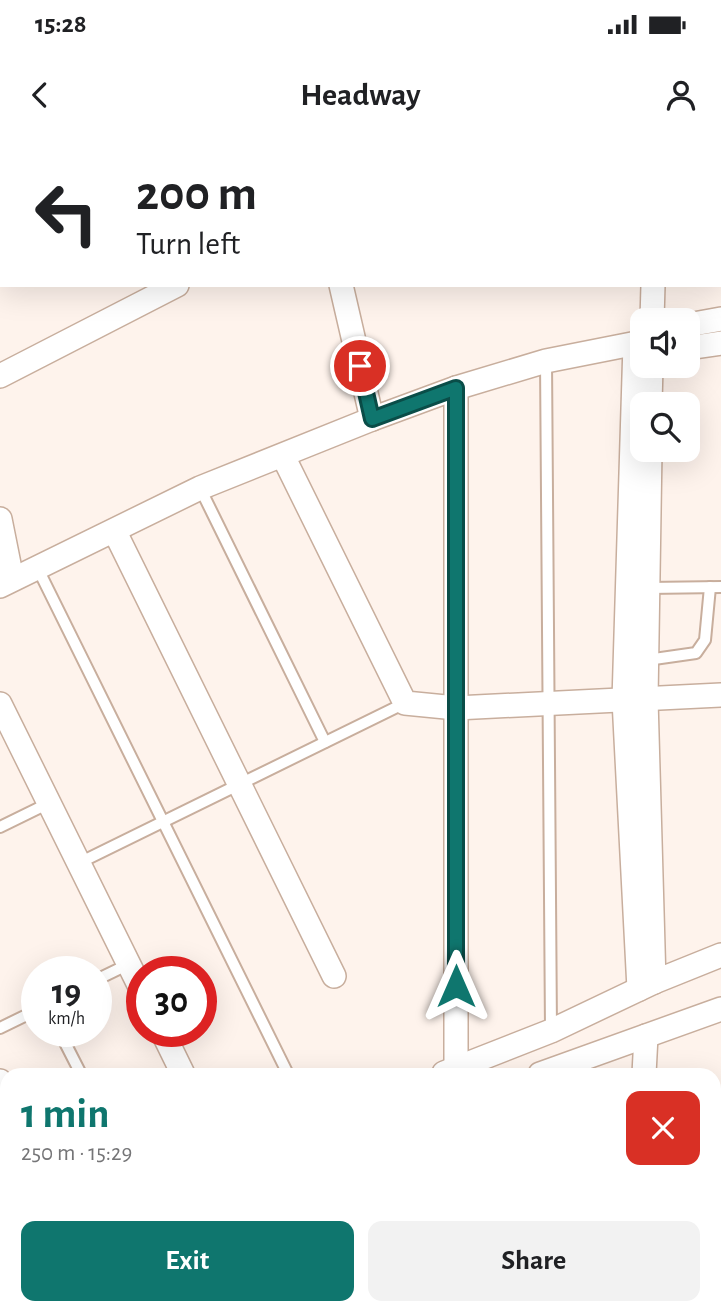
<!DOCTYPE html>
<html lang="en">
<head>
<meta charset="utf-8">
<style>
	:root { --surface:#fff; --page:#f2f2f2; --text:#202124; --muted:#757577; --accent:#0f766e }
	body { margin:0; font-family:"Alegreya Sans",sans-serif; background:var(--page); color:var(--text); height:100vh; display:flex; flex-direction:column; font-size:26px; white-space:nowrap }
	* { box-sizing:border-box; margin:0 }
	p { font-size:23px; color:var(--muted) }
	.icon { flex:none; width:38px; height:38px; fill:none; stroke:currentColor; stroke-width:2; stroke-linecap:round; stroke-linejoin:round }
	.map { position:relative; flex:1; overflow:hidden }
	.details { position:absolute; left:0px; top:928px; width:721px; height:247px; display:flex; flex-direction:column; background:var(--surface); border-radius:21px 21px 0 0; box-shadow:0 7px 28px #0002 }
	.details>* { flex:none }
	.banner { position:absolute; left:0px; top:0px; width:721px; height:147px; box-shadow:0 7px 28px #0002; background:#fff; color:var(--text); overflow:hidden }
	.tools { position:absolute; left:630px; top:168px; display:grid; gap:14px }
	.tools a { display:grid; place-items:center; width:70px; height:70px; border-radius:14px; background:var(--surface); box-shadow:0 7px 28px #0002; font-size:35px }
	.speed { position:absolute; left:21px; top:816px; display:flex; gap:14px; font-size:35px; font-weight:700; text-align:center }
	.speed>* { display:grid; place-content:center; width:91px; height:91px; border-radius:50%; background:var(--surface); box-shadow:0 7px 28px #0002; line-height:1 }
	.speed small { font-size:18px; font-weight:400 }
	.speed .limit { border:10px solid #d22; background:#fff; color:#111 }
	.pin { position:absolute; display:grid; place-items:center; width:60px; height:60px; color:#fff; margin:-30px; border:4px solid #fff; border-radius:50%; box-shadow:0 2px 7px #0007 }
	.me { position:absolute; width:77px; margin:-38px; rotate:0deg; stroke-linejoin:round; filter:drop-shadow(0 0 5px #0008) }
	.turn { display:flex; align-items:center; gap:24px; height:147px; padding:0 21px; font-size:32px }
	.turn .icon { width:91px; height:91px; stroke-width:2.5 }
	.turn b { display:block; font-size:49px; line-height:60px }
	.round { display:grid; place-items:center; flex:none; width:74px; height:74px; border-radius:14px; background:var(--page) }
	.head { display:flex; align-items:center; justify-content:space-between; height:119px; padding:0 21px }
	h1 { font-size:42px; font-weight:600; line-height:52px; color:var(--accent) }
	.primary-button { display:flex; gap:14px; margin-top:auto; padding:14px 21px }
	.primary-button a { flex:1; height:80px; border-radius:14px; background:var(--accent); color:#fff; font-size:28px; font-weight:600; line-height:80px; text-align:center }
	.primary-button a+a { background:var(--page); color:var(--text) }
	.status { display:flex; justify-content:space-between; align-items:center; height:49px; padding:0 35px; background:var(--surface); direction:ltr }
	.status svg { height:19px; fill:currentColor }
	header { display:flex; justify-content:space-between; align-items:center; height:91px; padding:0 21px; background:var(--surface); font-size:32px; font-weight:600 }
	.map>svg:first-child { display:block }
	.lines { fill:none; stroke-linecap:round; stroke-linejoin:round }
	.lane-casing { stroke:#c8ae9d; stroke-width:14 }
	.street-casing { stroke:#c8ae9d; stroke-width:26 }
	.lane { stroke:#fff; stroke-width:10 }
	.street { stroke:#fff; stroke-width:23 }
	.route-casing { stroke:#0a4d48; stroke-width:18 }
	.route { stroke:#0f766e; stroke-width:12 }
</style>
</head>
<body>
<div class="status"><b>15:28</b><svg viewBox="0 0 49 12"><path d="M0 12V9h3v3zM5 12V6h3v6zM10 12V3h3v9zM15 12V0h3v12zM26 1h20v11H26zM47 4h2v5h-2z"/></svg></div>
<header><svg class="icon" aria-label="back" viewBox="0 0 24 24"><path d="M15 5l-7 7 7 7"/></svg>Headway<svg class="icon" aria-label="person" viewBox="0 0 24 24"><circle cx="12" cy="8" r="4"/><path d="M4 21q1-7 8-7t8 7"/></svg></header>
<div class="map">
<svg width="721" height="1174" viewBox="0 0 721 1174">
	<rect width="100%" height="100%" fill="#fef3ec"/>
	<g class="lines">
		<defs>
			<g id="lane">
				<path d="M 498,0 L 498,2"/>
				<path d="M 232,2 L 236,0"/>
				<path d="M 0,119 L 2,118"/>
				<path d="M 546,221 L 551,890"/>
				<path d="M 200,348 L 325,602"/>
				<path d="M 37,427 L 288,934"/>
				<path d="M 648,448 L 721,447"/>
				<path d="M 647,520 L 696,513 L 705,500 L 710,447"/>
				<path d="M 0,687 L 49,663"/>
				<path d="M 79,723 L 405,563"/>
				<path d="M 96,840 L 129,824"/>
				<path d="M 0,888 L 37,870"/>
				<path d="M 59,891 L 81,934"/>
				<path d="M 714,1043 L 721,1040"/>
				<path d="M 422,1174 L 436,1167"/>
			</g>
			<g id="street">
				<path d="M 187,0 L 188,2"/>
				<path d="M 521,2 L 526,0"/>
				<path d="M 657,2 L 657,0"/>
				<path d="M 341,145 L 372,279"/>
				<path d="M 652,180 L 653,145"/>
				<path d="M 688,185 L 721,179"/>
				<path d="M 635,204 L 624,560 L 639,849"/>
				<path d="M 688,208 L 721,203"/>
				<path d="M 0,236 L 177,145"/>
				<path d="M 650,264 L 651,226"/>
				<path d="M 650,310 L 646,559 L 654,842"/>
				<path d="M 283,316 L 405,563 L 456,568 L 721,555"/>
				<path d="M 0,379 L 12,439"/>
				<path d="M 115,392 L 334,836"/>
				<path d="M 0,446 L 200,348 L 372,279 L 456,248 L 546,221 L 642,202"/>
				<path d="M 0,564 L 142,851"/>
				<path d="M 162,891 L 183,934"/>
				<path d="M 456,929 L 456,248"/>
				<path d="M 444,933 L 551,891 L 654,842 L 721,815"/>
				<path d="M 540,934 L 721,869"/>
				<path d="M 644,934 L 646,896"/>
				<path d="M 0,941 L 7,955"/>
				<path d="M 0,1114 L 7,1112"/>
				<path d="M 0,1140 L 7,1138"/>
				<path d="M 107,1167 L 107,1174"/>
				<path d="M 261,1167 L 262,1174"/>
				<path d="M 484,1167 L 487,1174"/>
				<path d="M 663,1167 L 665,1174"/>
			</g>
		</defs>
		<use href="#lane" class="lane-casing"/>
		<use href="#street" class="street-casing"/>
		<use href="#lane" class="lane"/>
		<use href="#street" class="street"/>
	</g>
	<g class="lines">
		<defs>
			<path id="route" d="M 360,226 L 372,279 L 456,248 L 456,846"/>
		</defs>
		<use href="#route" class="route-casing"/>
		<use href="#route" class="route"/>
	</g>
</svg>
<div class="tools">
<a><svg class="icon" aria-label="sound" viewBox="0 0 24 24"><path d="M4 9h4l5-4v14l-5-4H4zM17 9q2 3 0 6"/></svg></a>
<a><svg class="icon" aria-label="search" viewBox="0 0 24 24"><circle cx="10" cy="10" r="6"/><path d="M15 15l6 6"/></svg></a>
</div>
<div class="speed"><div>19<small>km/h</small></div><div class="limit">30</div></div>
<div class="pin" style="left:360px;top:226px;background:#d93025"><svg class="icon" aria-label="arrive" viewBox="0 0 24 24"><path d="M6 21V4h12l-3 4 3 4H6"/></svg></div>
<svg class="me" style="left:456px;top:846px" viewBox="-20 -20 40 40"><path d="M0-17L14 15 0 8-14 15z" fill="#0f766e" stroke="#fff" stroke-width="4"/></svg>
<div class="banner">
<div class="turn"><svg class="icon" aria-label="left" viewBox="0 0 24 24"><path d="M17 20v-9H6M10 6l-5 5 5 5"/></svg><div><b>200 m</b>Turn left</div></div>
</div>
<section class="details">
<div class="head"><div><h1>1 min</h1><p>250 m · 15:29</p></div><a class="round" style="background:#d93025;color:#fff"><svg class="icon" aria-label="close" viewBox="0 0 24 24"><path d="M6 6l12 12M18 6L6 18"/></svg></a></div>
<div class="primary-button"><a>Exit</a><a>Share</a></div>
</section>
</div>
</body>
</html>
